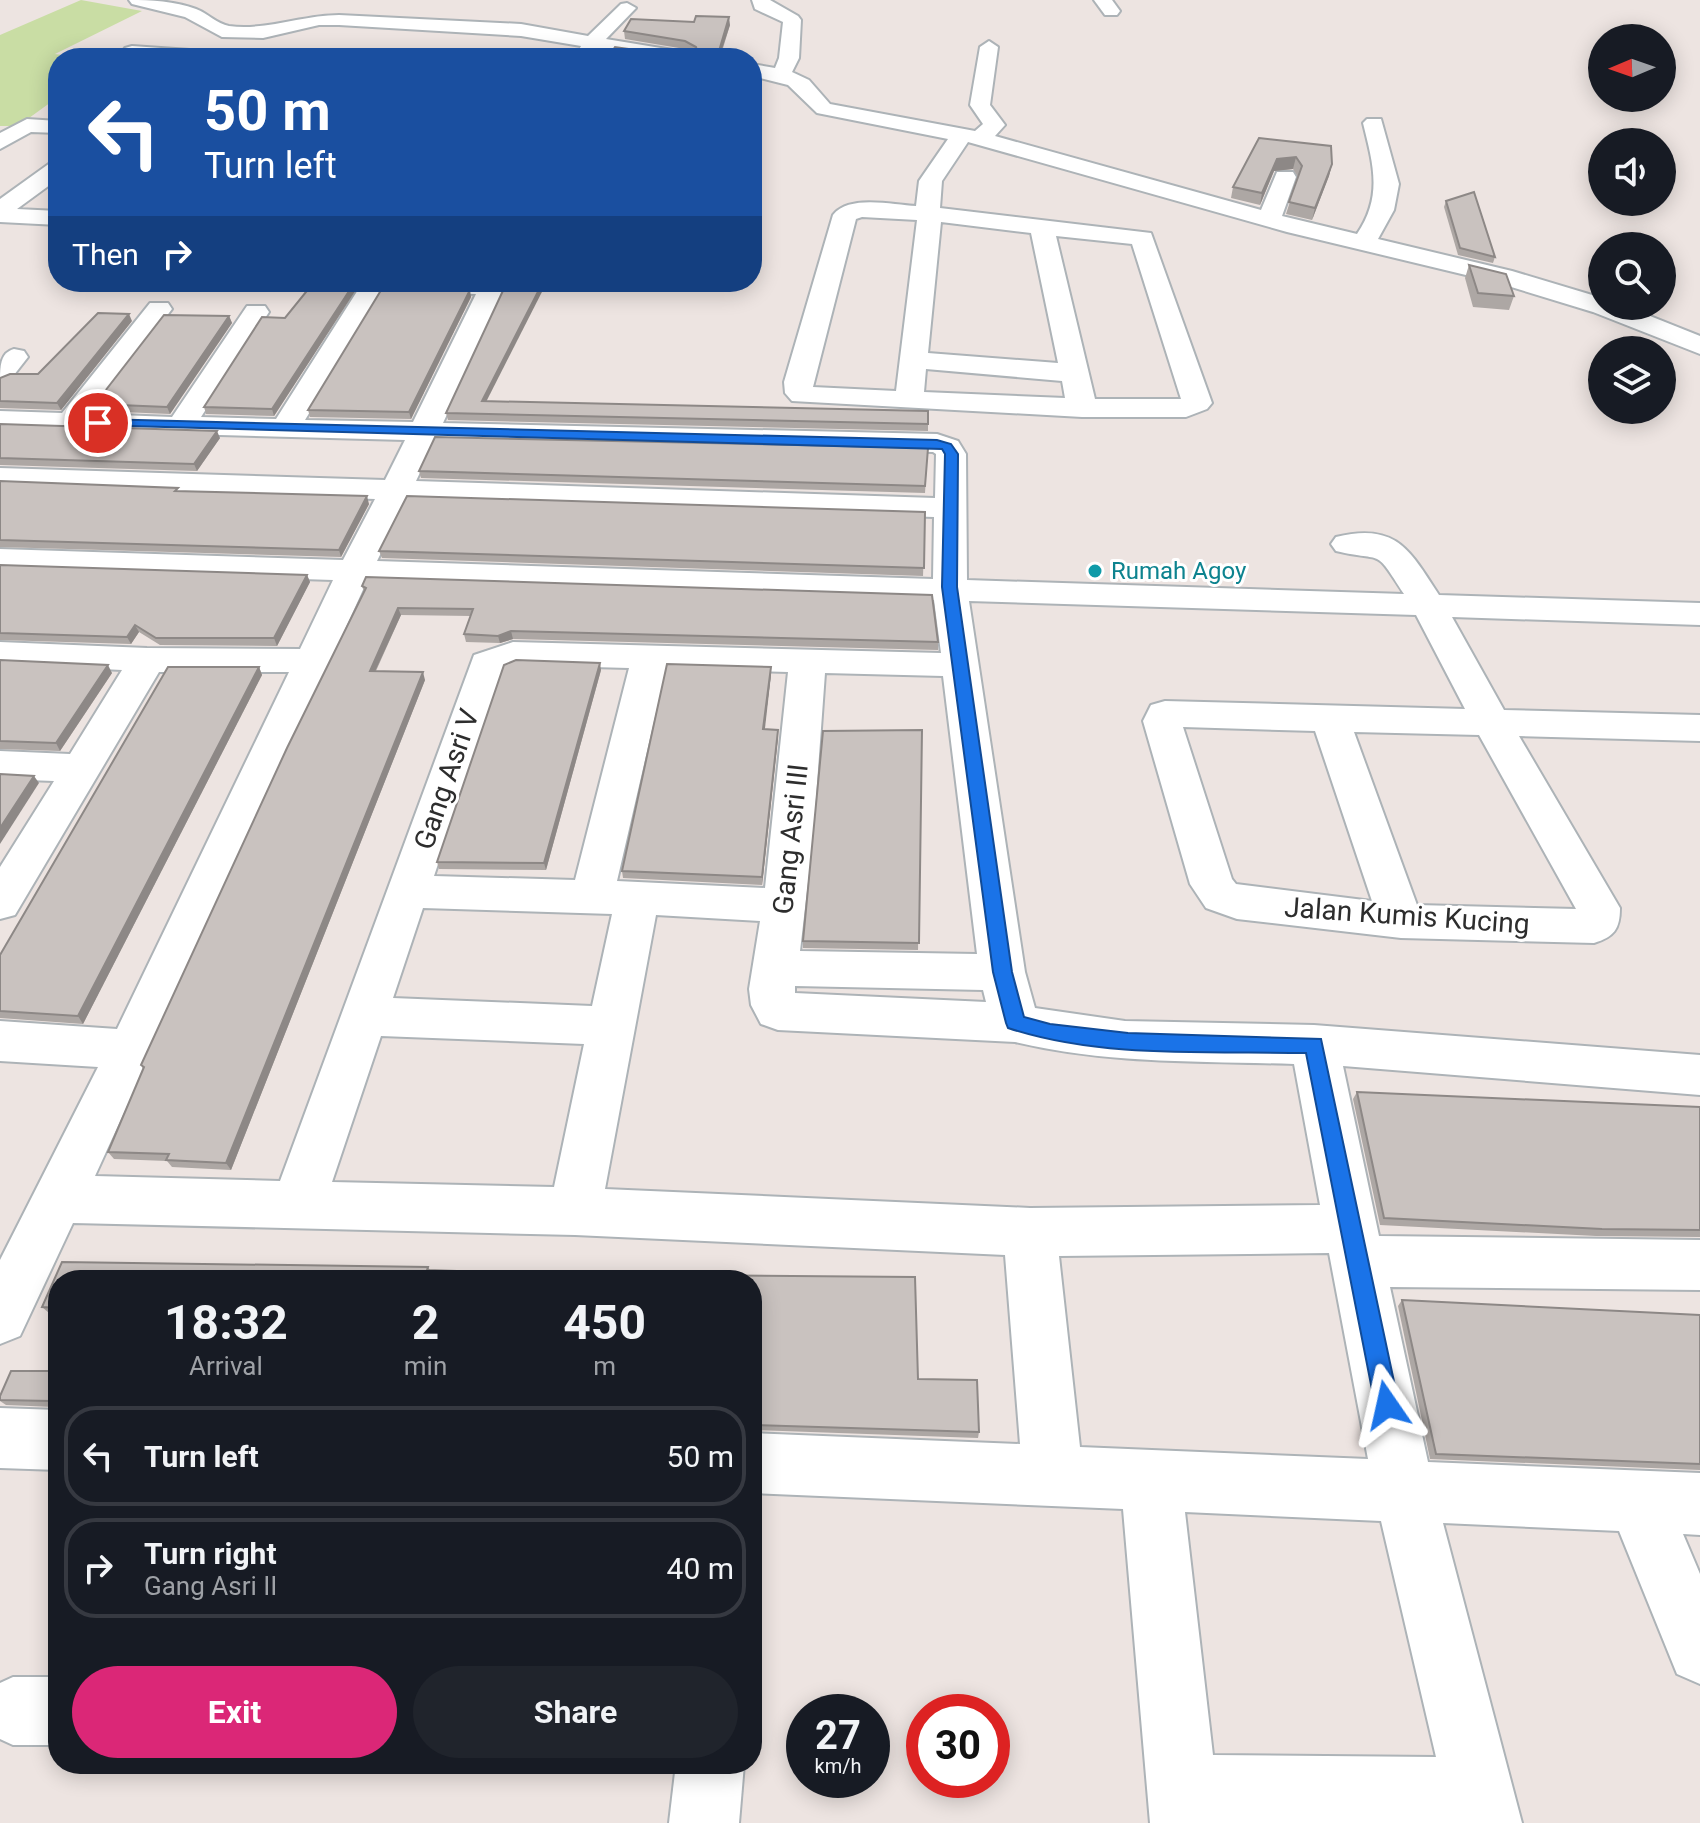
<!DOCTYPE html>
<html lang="en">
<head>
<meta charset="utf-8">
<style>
	:root { --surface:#171b24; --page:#20242c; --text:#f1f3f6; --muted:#9ea1a6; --line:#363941; --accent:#db2777 }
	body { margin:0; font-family:Roboto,sans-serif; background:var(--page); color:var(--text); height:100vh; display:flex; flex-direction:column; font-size:30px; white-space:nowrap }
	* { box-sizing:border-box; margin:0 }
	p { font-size:26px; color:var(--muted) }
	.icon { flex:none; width:44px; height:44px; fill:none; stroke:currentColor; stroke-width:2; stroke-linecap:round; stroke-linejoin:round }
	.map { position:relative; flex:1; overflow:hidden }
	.sheet { position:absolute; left:48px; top:1270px; width:714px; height:504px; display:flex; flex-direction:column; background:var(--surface); border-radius:32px; box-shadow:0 4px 20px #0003 }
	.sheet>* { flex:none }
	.hud { position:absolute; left:48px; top:48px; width:714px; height:244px; border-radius:32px; box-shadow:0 4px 20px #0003; background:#1a4fa0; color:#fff; overflow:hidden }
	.needle { width:52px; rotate:268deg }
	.controls { position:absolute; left:1588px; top:24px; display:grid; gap:16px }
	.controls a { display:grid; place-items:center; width:88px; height:88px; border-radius:50%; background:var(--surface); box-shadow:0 4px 20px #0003; font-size:40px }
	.speed { position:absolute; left:786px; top:1694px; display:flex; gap:16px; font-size:40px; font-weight:700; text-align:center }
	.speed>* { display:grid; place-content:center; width:104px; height:104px; border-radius:50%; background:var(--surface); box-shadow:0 4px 20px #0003; line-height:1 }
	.speed small { font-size:20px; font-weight:400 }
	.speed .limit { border:12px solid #d22; background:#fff; color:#111 }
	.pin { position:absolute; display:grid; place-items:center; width:68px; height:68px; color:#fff; margin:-34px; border:4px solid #fff; border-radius:50%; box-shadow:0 2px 8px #0007 }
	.me { position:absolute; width:88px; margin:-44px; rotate:349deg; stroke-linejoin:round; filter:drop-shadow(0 0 6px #0008) }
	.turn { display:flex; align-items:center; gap:28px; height:168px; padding:0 24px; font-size:36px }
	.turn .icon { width:104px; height:104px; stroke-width:2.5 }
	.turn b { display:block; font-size:56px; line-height:68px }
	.then { display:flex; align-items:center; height:76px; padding:0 24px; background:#0003; gap:16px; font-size:30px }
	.eta { display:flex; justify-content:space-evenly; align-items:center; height:136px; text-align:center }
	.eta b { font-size:48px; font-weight:700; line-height:56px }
	.action { display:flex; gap:16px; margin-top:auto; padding:16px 24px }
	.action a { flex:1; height:92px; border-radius:48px; background:var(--accent); color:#fff; font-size:32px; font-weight:700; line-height:92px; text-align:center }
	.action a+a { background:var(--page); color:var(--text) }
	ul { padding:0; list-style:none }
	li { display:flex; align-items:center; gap:24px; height:100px; margin:0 16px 12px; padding:0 8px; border:4px solid var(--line); border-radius:32px }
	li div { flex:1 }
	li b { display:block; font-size:30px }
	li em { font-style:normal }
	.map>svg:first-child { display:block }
	.green { fill:#c9dda4 }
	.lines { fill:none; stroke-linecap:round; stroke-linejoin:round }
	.minor-casing { stroke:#adb3b7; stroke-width:4 }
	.minor { fill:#fff; fill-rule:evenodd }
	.wall { fill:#ada7a4 }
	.shaded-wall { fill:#8d8886 }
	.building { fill:#c9c2bf; stroke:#8d8886; stroke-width:2 }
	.route { fill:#1a73e8; stroke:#114b97; stroke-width:2 }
	.culture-dot { fill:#0f9aa8; stroke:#fff; stroke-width:3 }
	.labels { text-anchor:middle; stroke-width:6; stroke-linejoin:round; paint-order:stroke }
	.far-culture-label { font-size:24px; fill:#0d838f; stroke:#fff; text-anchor:start }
	.street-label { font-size:28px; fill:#2d2d2d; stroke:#fff }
</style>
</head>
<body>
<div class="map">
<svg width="1700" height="1823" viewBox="0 0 1700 1823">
	<rect width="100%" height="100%" fill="#ede4e1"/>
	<path class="green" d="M 81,0 L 142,11 L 55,54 L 85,58 L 58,58 L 58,97 L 18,126 L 0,126 L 0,35 Z"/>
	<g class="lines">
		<defs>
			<g id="minor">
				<path d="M 129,0 C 152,0 174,1 196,9 C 207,13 217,24 229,26 C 266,31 302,15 339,15 L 521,24 L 588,36 L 621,4 L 627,3 L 636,8 L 606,39 L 685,52 L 695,58 L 651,58 L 598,49 L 594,58 L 574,58 L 581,46 L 521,36 L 339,25 L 319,25 L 263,38 L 222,37 L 185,17 L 132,4 Z"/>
				<path d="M 752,0 L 770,0 L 798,16 L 801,20 L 799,58 L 792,72 L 809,80 L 830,104 L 975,131 L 983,124 L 970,105 L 980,47 L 989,41 L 998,47 L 990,105 L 1005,125 L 995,136 L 1261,210 L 1277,172 L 1293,172 L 1296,177 L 1282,216 L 1357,234 C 1383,196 1373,164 1363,123 L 1367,119 L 1381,119 L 1399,184 L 1394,210 L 1378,239 L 1512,271 L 1602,298 L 1602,306 L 1625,306 L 1700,336 L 1700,354 L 1593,312 L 1495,282 L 1287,232 L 968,142 L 942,181 L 940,208 L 1151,233 L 1212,403 L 1207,409 L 1186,417 L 1082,417 L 792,401 L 785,393 L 784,382 L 833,215 C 849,194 894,205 916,206 L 919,181 L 948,139 L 817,113 L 788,85 L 752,76 L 752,64 L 775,68 L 779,58 L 783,22 L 755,9 ZM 862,217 L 917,220 L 896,391 L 813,387 L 856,219 ZM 941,222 L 1031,233 L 1058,363 L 928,353 ZM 1056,236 L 1132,244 L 1181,399 L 1095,399 ZM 926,369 L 1062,381 L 1065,398 L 924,392 Z"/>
				<path d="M 1094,0 L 1112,0 L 1120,11 L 1117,15 L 1105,15 Z"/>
				<path d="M 132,46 L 190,50 L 200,56 L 125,56 L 122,52 L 125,48 Z"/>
				<path d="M 27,119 L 58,121 L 58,133 L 31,132 L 0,149 L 0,133 Z"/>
				<path d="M 58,161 L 58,179 L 17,209 L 58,211 L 58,225 L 0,222 L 0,199 L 50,163 Z"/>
				<path d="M 363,282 L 508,282 L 443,423 L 937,434 L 958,441 L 966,454 L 967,580 L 1404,594 C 1373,546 1386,563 1336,551 L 1331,544 L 1336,537 C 1397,522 1410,551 1439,595 L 1700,603 L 1700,625 L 1452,617 L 1504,710 L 1700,715 L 1700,741 L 1519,736 L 1620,908 C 1620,929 1614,937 1594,943 L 1401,938 L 1237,919 L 1206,908 L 1190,884 L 1143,721 L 1151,705 L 1165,701 L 1465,709 L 1416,615 L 969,601 L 1025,972 L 1035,1008 L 1125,1021 L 1314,1025 L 1700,1055 L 1700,1095 L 1343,1066 L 1379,1236 L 1700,1240 L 1700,1290 L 1390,1287 L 1428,1462 L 1700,1473 L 1700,1535 L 1683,1534 L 1700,1574 L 1700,1684 L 1677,1674 L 1619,1531 L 1443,1523 L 1522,1823 L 1150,1823 L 1123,1509 L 752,1493 L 752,1433 L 1020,1444 L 1005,1255 L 575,1235 L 73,1223 L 20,1336 L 0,1344 L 0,1260 L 98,1067 L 0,1061 L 0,1021 L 117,1029 L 289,672 L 159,672 L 15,915 L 0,919 L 0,867 L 54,781 L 0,779 L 0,751 L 70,754 L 122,670 L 0,664 L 0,642 L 147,648 L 300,649 L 333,580 L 0,569 L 0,549 L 343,560 L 375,499 L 0,486 L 0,468 L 385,480 L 405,440 L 0,429 L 0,411 L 62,413 L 150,303 L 168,303 L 172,309 L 92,414 L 172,417 L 247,306 L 265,306 L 269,312 L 201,417 L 276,419 ZM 383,291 L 476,294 L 413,422 L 305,420 ZM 435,441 L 933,452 L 936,454 L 935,498 L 416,481 ZM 407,500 L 934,517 L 933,579 L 377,561 ZM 367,581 L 934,600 L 941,653 L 513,642 L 474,655 L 280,1181 L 95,1176 ZM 517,665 L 629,668 L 575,880 L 434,876 L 503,670 ZM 666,669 L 788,672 L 765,888 L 617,881 ZM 825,673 L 943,676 L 977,954 L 800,951 L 813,839 ZM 1183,727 L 1315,731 L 1372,901 L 1236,884 L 1232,879 ZM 1354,732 L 1479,735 L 1576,909 L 1417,905 ZM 423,908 L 612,914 L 592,1006 L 393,998 ZM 656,915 L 760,921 L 749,989 L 751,1005 L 761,1024 L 778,1030 L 1015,1042 C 1107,1064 1199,1061 1294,1064 L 1320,1205 L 1030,1208 L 605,1189 ZM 795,986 L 983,990 L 986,1002 L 795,993 ZM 381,1036 L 584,1044 L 554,1187 L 332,1182 ZM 1329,1253 L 1368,1459 L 1080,1447 L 1059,1256 ZM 1185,1512 L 1381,1521 L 1436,1757 L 1213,1755 Z"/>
				<path d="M 14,349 L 24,351 L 28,357 L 10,380 L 0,383 C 0,366 0,353 14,349 Z"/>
				<path d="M 0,1408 L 58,1410 L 58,1470 L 0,1468 Z"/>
				<path d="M 13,1677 L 58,1677 L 58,1745 L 13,1745 L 0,1739 L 0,1683 Z"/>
				<path d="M 676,1764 L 744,1764 L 739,1823 L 669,1823 Z"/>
			</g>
		</defs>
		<use href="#minor" class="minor-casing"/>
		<use href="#minor" class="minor"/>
	</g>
	<g class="wall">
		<path d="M 730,25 L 720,58 L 608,58 L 650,52 L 690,52 L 685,49 L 625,39 L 624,31 Z"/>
		<path d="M 1259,138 L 1332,164 L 1329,176 L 1312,220 L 1286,214 L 1298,177 L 1293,169 L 1274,171 L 1260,205 L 1231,198 L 1233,187 Z"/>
		<path d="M 1446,201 L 1495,257 L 1493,263 L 1458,255 L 1444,207 Z"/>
		<path d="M 1469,265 L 1514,296 L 1509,310 L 1473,307 L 1465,278 Z"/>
		<path d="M 314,282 L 361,282 L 274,416 L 206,414 L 204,407 L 285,318 Z"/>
		<path d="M 471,297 L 411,419 L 310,417 L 308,410 Z"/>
		<path d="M 229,316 L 232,323 L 170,414 L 98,411 L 95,404 Z"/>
		<path d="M 132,321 L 61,410 L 0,408 L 0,378 L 38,374 Z"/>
		<path d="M 487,401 L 928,411 L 928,431 L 448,420 L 446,413 Z"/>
		<path d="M 0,424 L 220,438 L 197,471 L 0,465 Z"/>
		<path d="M 928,448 L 925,493 L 421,478 L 419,471 Z"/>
		<path d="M 0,481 L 179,492 L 369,504 L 341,557 L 0,547 Z"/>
		<path d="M 925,512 L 923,576 L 382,558 L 379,551 Z"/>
		<path d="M 0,565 L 307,575 L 310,582 L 277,646 L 160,645 L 139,632 L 131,644 L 0,640 Z"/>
		<path d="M 362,586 L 938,642 L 938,650 L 513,639 L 500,643 L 466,642 L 464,634 L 471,616 L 401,615 L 376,671 L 425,680 L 231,1170 L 172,1167 L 167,1161 L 114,1159 L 108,1152 L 143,1069 L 141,1065 L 364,592 Z"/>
		<path d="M 0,660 L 112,673 L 60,751 L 0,749 Z"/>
		<path d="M 259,667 L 262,675 L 83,1024 L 0,1018 L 0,955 Z"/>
		<path d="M 771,667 L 771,675 L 764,729 L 778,730 L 778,737 L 762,885 L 623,878 L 622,871 Z"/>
		<path d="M 601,670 L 546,870 L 439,869 L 437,862 Z"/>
		<path d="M 922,730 L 918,950 L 803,948 L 803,941 Z"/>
		<path d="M 1357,1092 L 1700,1107 L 1700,1237 L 1596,1236 L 1380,1225 L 1353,1099 Z"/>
		<path d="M 62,1262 L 428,1267 L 430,1270 L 544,1274 L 915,1277 L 918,1379 L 977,1380 L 979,1432 L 978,1438 L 752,1430 L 752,1280 L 58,1280 L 58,1314 L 49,1313 L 42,1307 Z"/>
		<path d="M 1402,1300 L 1700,1315 L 1700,1470 L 1430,1459 L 1398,1306 Z"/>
		<path d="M 58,1350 L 58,1425 L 54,1422 L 54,1407 L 6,1405 L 0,1401 L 0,1396 L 49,1371 Z"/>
	</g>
	<g class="shaded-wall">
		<path d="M 729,17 L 730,25 L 719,58 L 719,51 Z"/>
		<path d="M 1296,157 L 1293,169 L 1274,171 L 1260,205 L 1262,193 L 1277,159 Z"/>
		<path d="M 1332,164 L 1329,176 L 1312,220 L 1315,208 Z"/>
		<path d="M 355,282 L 361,282 L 274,416 L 272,409 Z"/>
		<path d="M 543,282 L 547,282 L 483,408 L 482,401 Z"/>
		<path d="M 470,290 L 471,297 L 411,419 L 409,412 Z"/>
		<path d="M 129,314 L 132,321 L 61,410 L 57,403 Z"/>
		<path d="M 229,316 L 232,323 L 170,414 L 167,407 Z"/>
		<path d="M 217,431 L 220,438 L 197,471 L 194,464 Z"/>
		<path d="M 367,496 L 369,504 L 341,557 L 339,550 Z"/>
		<path d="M 307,575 L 310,582 L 277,646 L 274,638 Z"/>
		<path d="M 398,608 L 401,615 L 372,678 L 370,671 Z"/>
		<path d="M 135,625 L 139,632 L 131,644 L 127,637 Z"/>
		<path d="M 511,631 L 513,639 L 500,643 L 498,636 Z"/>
		<path d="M 600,663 L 601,670 L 546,870 L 544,863 Z"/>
		<path d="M 108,665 L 112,673 L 60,751 L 56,743 Z"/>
		<path d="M 259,667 L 262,675 L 83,1024 L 78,1016 Z"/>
		<path d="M 771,667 L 771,675 L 764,737 L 763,729 Z"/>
		<path d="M 423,672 L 425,680 L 231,1170 L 226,1163 Z"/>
		<path d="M 778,730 L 778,737 L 762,885 L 762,877 Z"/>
		<path d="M 34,776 L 39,783 L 0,844 L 0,828 Z"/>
	</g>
	<g class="building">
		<path d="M 696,16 L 729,17 L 719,51 L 703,49 L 700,58 L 608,58 L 615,47 L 650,52 L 697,51 L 696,47 L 685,41 L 624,31 L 631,19 L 694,22 Z"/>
		<path d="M 1259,138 L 1331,146 L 1332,164 L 1315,208 L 1289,202 L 1302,166 L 1296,157 L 1277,159 L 1262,193 L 1233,187 Z"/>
		<path d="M 1474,192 L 1495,257 L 1460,248 L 1446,201 Z"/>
		<path d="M 1469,265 L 1506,274 L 1514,296 L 1478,293 Z"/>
		<path d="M 314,282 L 355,282 L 272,409 L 204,407 L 262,317 L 285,318 Z"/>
		<path d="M 507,282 L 543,282 L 482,401 L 928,411 L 928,424 L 446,413 Z"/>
		<path d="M 383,287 L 470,290 L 409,412 L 308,410 Z"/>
		<path d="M 98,313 L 129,314 L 57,403 L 0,401 L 0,378 L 10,374 L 38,374 Z"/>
		<path d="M 164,315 L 229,316 L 167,407 L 95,404 Z"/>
		<path d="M 0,424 L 217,431 L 194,464 L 0,458 Z"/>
		<path d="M 435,437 L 928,448 L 925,486 L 419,471 Z"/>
		<path d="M 0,481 L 178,488 L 175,491 L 367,496 L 339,550 L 0,540 Z"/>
		<path d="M 407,496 L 925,512 L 924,568 L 379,551 Z"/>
		<path d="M 0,565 L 307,575 L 274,638 L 156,638 L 135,625 L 127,637 L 0,633 Z"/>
		<path d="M 366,577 L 932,595 L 938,642 L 511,631 L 498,636 L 464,634 L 473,609 L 398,608 L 370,671 L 423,672 L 226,1163 L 166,1160 L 169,1154 L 108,1152 L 144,1067 L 141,1065 L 287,748 L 366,588 L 362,586 Z"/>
		<path d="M 0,660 L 108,665 L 56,743 L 0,741 Z"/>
		<path d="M 516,660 L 600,663 L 544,863 L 437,862 L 504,665 Z"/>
		<path d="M 667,664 L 771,667 L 763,729 L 778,730 L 762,877 L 622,871 Z"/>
		<path d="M 168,667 L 259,667 L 78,1016 L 0,1011 L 0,955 Z"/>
		<path d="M 922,730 L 919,943 L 803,941 L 823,731 Z"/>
		<path d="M 0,774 L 34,776 L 0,828 Z"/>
		<path d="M 1357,1092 L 1700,1107 L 1700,1230 L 1602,1229 L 1384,1218 Z"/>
		<path d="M 62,1262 L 428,1267 L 427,1270 L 544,1274 L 915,1277 L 918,1379 L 977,1380 L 979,1432 L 752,1425 L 752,1280 L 58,1280 L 58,1308 L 42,1307 Z"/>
		<path d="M 1402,1300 L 1700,1315 L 1700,1464 L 1436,1454 Z"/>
		<path d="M 58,1350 L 58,1422 L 54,1422 L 54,1404 L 51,1401 L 0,1400 L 0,1396 L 11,1371 L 49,1371 Z"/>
	</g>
	<path class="route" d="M 98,419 L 937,440 L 951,444 L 958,454 L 957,587 L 1012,972 L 1024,1017 L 1050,1024 L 1128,1033 L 1321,1039 L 1399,1405 L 1396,1413 L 1387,1417 L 1378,1413 L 1375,1405 L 1306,1053 C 1209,1051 1102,1059 1008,1028 L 1006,1023 L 993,972 L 942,587 L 945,454 L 942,449 L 93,425 L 93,420 Z"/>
	<circle class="culture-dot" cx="1095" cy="571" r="8"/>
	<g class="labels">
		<g class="far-culture-label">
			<text x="1111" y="579">Rumah Agoy</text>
		</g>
		<g class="street-label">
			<text transform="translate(446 779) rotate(-71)" y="10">Gang Asri V</text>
			<text transform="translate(790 839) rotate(-84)" y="10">Gang Asri III</text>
			<text transform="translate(1407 915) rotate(4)" y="10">Jalan Kumis Kucing</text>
		</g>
	</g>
</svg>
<div class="controls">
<a><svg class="needle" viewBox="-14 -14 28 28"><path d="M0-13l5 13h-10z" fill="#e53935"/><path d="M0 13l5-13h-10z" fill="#9ea1a6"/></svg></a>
<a><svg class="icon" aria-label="sound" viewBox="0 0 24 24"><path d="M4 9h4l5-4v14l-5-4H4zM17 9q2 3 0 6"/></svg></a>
<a><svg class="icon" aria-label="search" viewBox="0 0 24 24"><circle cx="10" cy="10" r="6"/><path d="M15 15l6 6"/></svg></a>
<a><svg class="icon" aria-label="layers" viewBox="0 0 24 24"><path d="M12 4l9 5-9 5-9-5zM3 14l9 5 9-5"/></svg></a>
</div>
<div class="speed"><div>27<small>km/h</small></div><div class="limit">30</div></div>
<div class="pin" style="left:98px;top:423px;background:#d93025"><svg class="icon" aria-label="arrive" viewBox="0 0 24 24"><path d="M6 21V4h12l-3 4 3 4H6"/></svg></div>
<svg class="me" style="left:1387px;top:1405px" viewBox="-20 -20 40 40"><path d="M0-17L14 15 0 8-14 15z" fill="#1a73e8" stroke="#fff" stroke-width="4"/></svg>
<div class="hud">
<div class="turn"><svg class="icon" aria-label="left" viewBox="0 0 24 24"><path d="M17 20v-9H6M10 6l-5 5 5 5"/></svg><div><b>50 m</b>Turn left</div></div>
<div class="then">Then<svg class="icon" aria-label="right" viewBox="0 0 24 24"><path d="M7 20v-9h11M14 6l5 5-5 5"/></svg></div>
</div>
<section class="sheet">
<div class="eta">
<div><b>18:32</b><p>Arrival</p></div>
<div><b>2</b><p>min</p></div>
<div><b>450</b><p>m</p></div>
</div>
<ul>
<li><svg class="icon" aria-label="left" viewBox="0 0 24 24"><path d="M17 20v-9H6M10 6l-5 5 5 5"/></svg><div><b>Turn left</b></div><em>50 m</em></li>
<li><svg class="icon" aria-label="right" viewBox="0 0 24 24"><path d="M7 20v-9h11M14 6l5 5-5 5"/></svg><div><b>Turn right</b><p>Gang Asri II</p></div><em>40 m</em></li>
</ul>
<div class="action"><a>Exit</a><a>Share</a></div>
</section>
</div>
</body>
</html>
